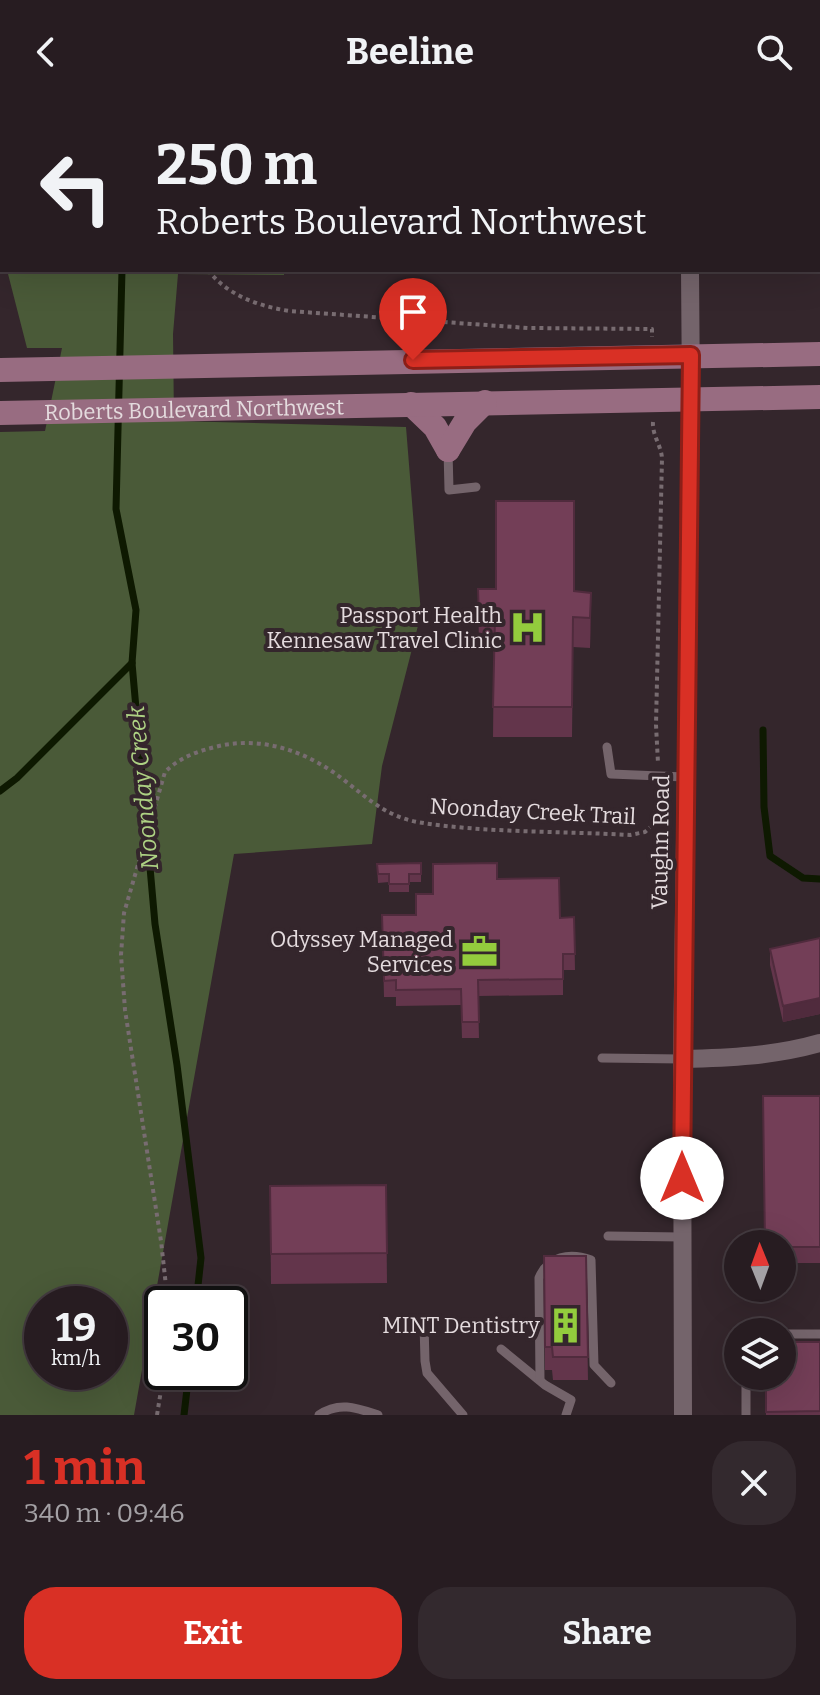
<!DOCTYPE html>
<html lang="en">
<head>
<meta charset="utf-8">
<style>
	:root { --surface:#271c21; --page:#33292e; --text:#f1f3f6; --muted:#a4a1a5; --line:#433a3f; --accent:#d93025 }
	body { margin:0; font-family:Bitter,serif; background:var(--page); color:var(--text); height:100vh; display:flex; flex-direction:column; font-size:30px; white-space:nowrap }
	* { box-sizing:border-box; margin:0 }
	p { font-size:26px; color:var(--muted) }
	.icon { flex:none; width:44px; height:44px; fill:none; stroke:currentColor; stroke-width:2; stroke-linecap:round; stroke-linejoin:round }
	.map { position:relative; height:1311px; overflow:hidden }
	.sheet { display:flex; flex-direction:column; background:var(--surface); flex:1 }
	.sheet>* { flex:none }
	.banner { position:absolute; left:0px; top:0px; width:820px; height:168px; box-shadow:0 8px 32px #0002,0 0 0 2px var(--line); background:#271c21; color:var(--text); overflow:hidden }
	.needle { width:52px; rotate:359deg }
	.fabs { position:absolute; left:724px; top:1126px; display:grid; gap:16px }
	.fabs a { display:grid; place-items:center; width:72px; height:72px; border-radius:50%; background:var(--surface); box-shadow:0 8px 32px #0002,0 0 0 2px var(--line); font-size:40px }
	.speed { position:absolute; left:24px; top:1182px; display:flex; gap:16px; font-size:40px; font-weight:700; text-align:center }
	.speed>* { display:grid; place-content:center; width:104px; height:104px; border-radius:50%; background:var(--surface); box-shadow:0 8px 32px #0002,0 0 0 2px var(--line); line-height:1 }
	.speed small { font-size:20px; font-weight:400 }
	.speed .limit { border:4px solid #111; border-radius:12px; background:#fff; color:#111 }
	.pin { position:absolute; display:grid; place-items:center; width:68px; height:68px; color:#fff; margin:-82px -34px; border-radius:50% 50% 50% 0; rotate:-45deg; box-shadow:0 0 8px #0007 }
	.pin .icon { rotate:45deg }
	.me { position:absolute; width:88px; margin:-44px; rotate:0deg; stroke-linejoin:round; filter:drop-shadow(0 0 6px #0008) }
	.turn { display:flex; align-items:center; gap:28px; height:168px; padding:0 24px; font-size:36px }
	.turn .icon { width:104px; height:104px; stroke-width:2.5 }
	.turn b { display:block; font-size:56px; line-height:68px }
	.round { display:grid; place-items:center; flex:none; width:84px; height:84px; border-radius:32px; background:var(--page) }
	.headline { display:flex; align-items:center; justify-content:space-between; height:136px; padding:0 24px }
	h1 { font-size:48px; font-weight:700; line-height:60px; color:var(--accent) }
	.primary-button { display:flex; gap:16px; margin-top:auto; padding:16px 24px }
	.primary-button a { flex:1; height:92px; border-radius:32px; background:var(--accent); color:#fff; font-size:32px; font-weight:700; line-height:92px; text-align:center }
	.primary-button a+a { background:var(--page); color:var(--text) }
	header { display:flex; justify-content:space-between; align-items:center; height:104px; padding:0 24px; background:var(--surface); font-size:36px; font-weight:700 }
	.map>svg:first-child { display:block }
	.green { fill:#4a5a38; fill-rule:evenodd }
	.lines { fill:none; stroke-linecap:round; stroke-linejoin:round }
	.stream { stroke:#0e1901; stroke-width:7 }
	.path { stroke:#786c71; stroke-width:4; stroke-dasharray:4 4; stroke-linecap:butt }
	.lane { stroke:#74646b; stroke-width:9 }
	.street { stroke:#74646b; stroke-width:18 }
	.secondary { stroke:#986c81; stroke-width:24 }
	.wall { fill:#63354b }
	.shaded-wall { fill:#502b3d }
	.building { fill:#733e57; stroke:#502b3d; stroke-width:2 }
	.route-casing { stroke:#8d1f18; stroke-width:20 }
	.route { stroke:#d93025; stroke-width:14 }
	.labels { text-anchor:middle; stroke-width:8; stroke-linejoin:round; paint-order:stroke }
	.street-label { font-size:22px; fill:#e4dbde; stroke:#34262c }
	.poi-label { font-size:22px; fill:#e4dbde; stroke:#34262c; text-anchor:end }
	.water-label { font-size:24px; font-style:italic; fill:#add183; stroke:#34262c }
</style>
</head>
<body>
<header><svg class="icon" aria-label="back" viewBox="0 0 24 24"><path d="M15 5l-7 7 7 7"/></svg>Beeline<svg class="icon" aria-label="search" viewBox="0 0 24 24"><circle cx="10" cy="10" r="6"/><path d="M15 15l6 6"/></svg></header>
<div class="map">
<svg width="820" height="1311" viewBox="0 0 820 1311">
	<rect width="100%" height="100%" fill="#34262c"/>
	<g class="green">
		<path d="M 0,0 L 288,0 L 2,2 L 2,146 Z"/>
		<path d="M 7,166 L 284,166 L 284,171 L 178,170 L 173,230 L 174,317 L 406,323 L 421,510 L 382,662 L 372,740 L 234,750 L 134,1311 L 0,1311 L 0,328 L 45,327 L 62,244 L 27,244 ZM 42,1200 L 110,1200 L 110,1268 L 42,1268 Z"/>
	</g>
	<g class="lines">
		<g class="stream">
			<path d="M 124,0 L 124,2"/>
			<path d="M 122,166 L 116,405 L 136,506 L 132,559 L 155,820 L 177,961 L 201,1154 L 196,1200"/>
			<path d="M 763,626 L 764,703 L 770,752 L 803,774 L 820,775"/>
			<path d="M 0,687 L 17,674 L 132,559"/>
			<path d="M 184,1311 L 189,1268"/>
		</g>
		<g class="path">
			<path d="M 175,0 L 175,2"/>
			<path d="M 208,166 C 227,191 258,202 289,207 L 528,224 L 652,225 L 652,233"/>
			<path d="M 653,318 C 652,331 661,341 662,354 L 656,621 L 658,659"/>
			<path d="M 168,1200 L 161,1137 L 125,906 L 121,851 L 124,809 L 165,668 C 180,653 198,647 219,642 C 264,632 308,648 344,676 C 367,694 386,712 417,718 C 483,729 562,727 630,731 L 645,728 L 655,719 L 657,687"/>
			<path d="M 157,1311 L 164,1268"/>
		</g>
		<g class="lane">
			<path d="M 448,346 L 449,386 L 476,383"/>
			<path d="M 607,643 L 611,670 L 685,673"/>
			<path d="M 602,954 L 682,955"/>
			<path d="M 608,1132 L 682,1133"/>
			<path d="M 424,1220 L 425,1257 L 427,1269 L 463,1311"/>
			<path d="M 782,1230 L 820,1230"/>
			<path d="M 501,1245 L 545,1281 L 571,1296 L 566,1311"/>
			<path d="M 746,1272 L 746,1311"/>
			<path d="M 540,1276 L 539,1174 C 548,1152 570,1148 591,1156 L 594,1261 L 611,1279"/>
			<path d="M 319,1311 C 339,1297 357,1304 378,1311"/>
		</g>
		<g class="street">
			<path d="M 688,0 L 688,2"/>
			<path d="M 682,955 C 728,954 775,952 820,939"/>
			<path d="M 683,1311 L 682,955 L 691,294 L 690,166"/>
		</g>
		<g class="secondary">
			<path d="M 0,266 L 820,250"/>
			<path d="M 411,300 L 435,323 L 448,346"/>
			<path id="s1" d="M 0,309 L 820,293"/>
			<path d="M 448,346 L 465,318 L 485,298"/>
		</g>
	</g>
	<g class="wall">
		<path d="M 478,485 L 574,487 L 591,489 L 590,544 L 573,543 L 572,633 L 493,633 L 494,543 L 479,543 Z"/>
		<path d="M 421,759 L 421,778 L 409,778 L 409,788 L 389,788 L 389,778 L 378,779 L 377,760 Z"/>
		<path d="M 497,775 L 560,814 L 574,813 L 575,866 L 563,866 L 563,891 L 478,892 L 479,934 L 462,934 L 461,901 L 396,902 L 396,893 L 384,893 L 382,811 L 416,811 L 433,790 Z"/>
		<path d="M 820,834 L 820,910 L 783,918 L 770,861 L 770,845 Z"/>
		<path d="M 820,992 L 820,1159 L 782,1159 L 782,1140 Z"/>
		<path d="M 386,1081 L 387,1179 L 271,1180 L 270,1082 Z"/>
		<path d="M 544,1152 L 586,1152 L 588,1276 L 553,1276 L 552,1266 L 545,1266 Z"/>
		<path d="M 820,1238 L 820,1311 L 766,1311 L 766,1272 Z"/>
	</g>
	<g class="shaded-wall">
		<path d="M 591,489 L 591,519 L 590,544 L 590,514 Z"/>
		<path d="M 820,894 L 820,910 L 783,918 L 783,902 Z"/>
	</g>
	<g class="building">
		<rect x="454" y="0" width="112" height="2"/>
		<path d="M 496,397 L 574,397 L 574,487 L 591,489 L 590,514 L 573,513 L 572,603 L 493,603 L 495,513 L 479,513 L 478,485 L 496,485 Z"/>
		<path d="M 421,759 L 421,770 L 409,770 L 409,780 L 389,780 L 389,770 L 378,770 L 377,760 Z"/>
		<path d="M 497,759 L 497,775 L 559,774 L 560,814 L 574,813 L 575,850 L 563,850 L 563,875 L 478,876 L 479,918 L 462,918 L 461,885 L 396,886 L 396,876 L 384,877 L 382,811 L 416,811 L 416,790 L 433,790 L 433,760 Z"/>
		<path d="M 820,834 L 820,894 L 783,902 L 770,845 Z"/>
		<path d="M 763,992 L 820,992 L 820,1143 L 782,1143 L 782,1140 L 765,1140 Z"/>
		<path d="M 386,1081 L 387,1149 L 271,1150 L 270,1082 Z"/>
		<path d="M 544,1152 L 586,1152 L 588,1253 L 553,1253 L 552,1243 L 545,1243 Z"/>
		<path d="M 782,1238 L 820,1238 L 820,1307 L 766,1308 L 766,1272 L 782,1272 Z"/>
	</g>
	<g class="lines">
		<defs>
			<path id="route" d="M 413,256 L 691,251 L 682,1074"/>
		</defs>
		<use href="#route" class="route-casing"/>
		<use href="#route" class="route"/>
	</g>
	<defs>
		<symbol id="hospital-bare" viewBox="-9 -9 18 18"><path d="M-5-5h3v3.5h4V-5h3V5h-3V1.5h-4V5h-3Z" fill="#93cc3d" stroke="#34262c" stroke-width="2.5" paint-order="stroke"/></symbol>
		<symbol id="office-bare" viewBox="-9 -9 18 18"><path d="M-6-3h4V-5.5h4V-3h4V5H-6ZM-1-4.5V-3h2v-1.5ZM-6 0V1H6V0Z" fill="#93cc3d" stroke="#34262c" stroke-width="2.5" paint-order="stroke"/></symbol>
		<symbol id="building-bare" viewBox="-9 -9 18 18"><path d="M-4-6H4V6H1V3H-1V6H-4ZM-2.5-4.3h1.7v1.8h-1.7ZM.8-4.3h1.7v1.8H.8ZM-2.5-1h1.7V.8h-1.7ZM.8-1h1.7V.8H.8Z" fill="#93cc3d" stroke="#34262c" stroke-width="2.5" paint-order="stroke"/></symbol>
	</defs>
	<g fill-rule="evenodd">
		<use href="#hospital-bare" x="502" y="498" width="51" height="51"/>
		<use href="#office-bare" x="454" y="822" width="51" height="51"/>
		<use href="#building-bare" x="540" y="1196" width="51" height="51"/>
	</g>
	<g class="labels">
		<g class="street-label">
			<text dy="8" stroke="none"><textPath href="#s1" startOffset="194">Roberts Boulevard Northwest</textPath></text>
			<text transform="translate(533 707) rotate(3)" y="8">Noonday Creek Trail</text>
			<text transform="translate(660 738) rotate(-89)" y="8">Vaughn Road</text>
		</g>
		<g class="poi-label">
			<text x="502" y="519">Passport Health<tspan x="502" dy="25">Kennesaw Travel Clinic</tspan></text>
			<text x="453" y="843">Odyssey Managed<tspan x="453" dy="25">Services</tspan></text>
			<text x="540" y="1229">MINT Dentistry</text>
		</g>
		<g class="water-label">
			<text transform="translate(143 684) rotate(-95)" y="8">Noonday Creek</text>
		</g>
	</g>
</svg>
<div class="fabs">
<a><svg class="needle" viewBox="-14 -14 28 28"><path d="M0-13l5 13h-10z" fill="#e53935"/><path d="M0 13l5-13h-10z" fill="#a4a1a5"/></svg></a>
<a><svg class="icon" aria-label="layers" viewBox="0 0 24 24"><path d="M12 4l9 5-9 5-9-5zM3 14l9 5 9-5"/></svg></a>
</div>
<div class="speed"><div>19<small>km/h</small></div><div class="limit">30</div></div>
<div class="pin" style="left:413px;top:256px;background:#d93025"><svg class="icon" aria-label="arrive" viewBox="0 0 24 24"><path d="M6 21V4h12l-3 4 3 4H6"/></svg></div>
<svg class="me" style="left:682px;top:1074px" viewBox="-20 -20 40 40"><circle r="19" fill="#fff"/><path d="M0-13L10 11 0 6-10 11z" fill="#d93025"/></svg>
<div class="banner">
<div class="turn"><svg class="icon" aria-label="left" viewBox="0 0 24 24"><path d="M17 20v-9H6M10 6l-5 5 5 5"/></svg><div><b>250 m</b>Roberts Boulevard Northwest</div></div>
</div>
</div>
<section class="sheet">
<div class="headline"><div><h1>1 min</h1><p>340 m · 09:46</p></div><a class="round"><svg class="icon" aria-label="close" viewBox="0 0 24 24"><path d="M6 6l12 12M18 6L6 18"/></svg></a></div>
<div class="primary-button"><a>Exit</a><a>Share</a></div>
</section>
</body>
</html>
